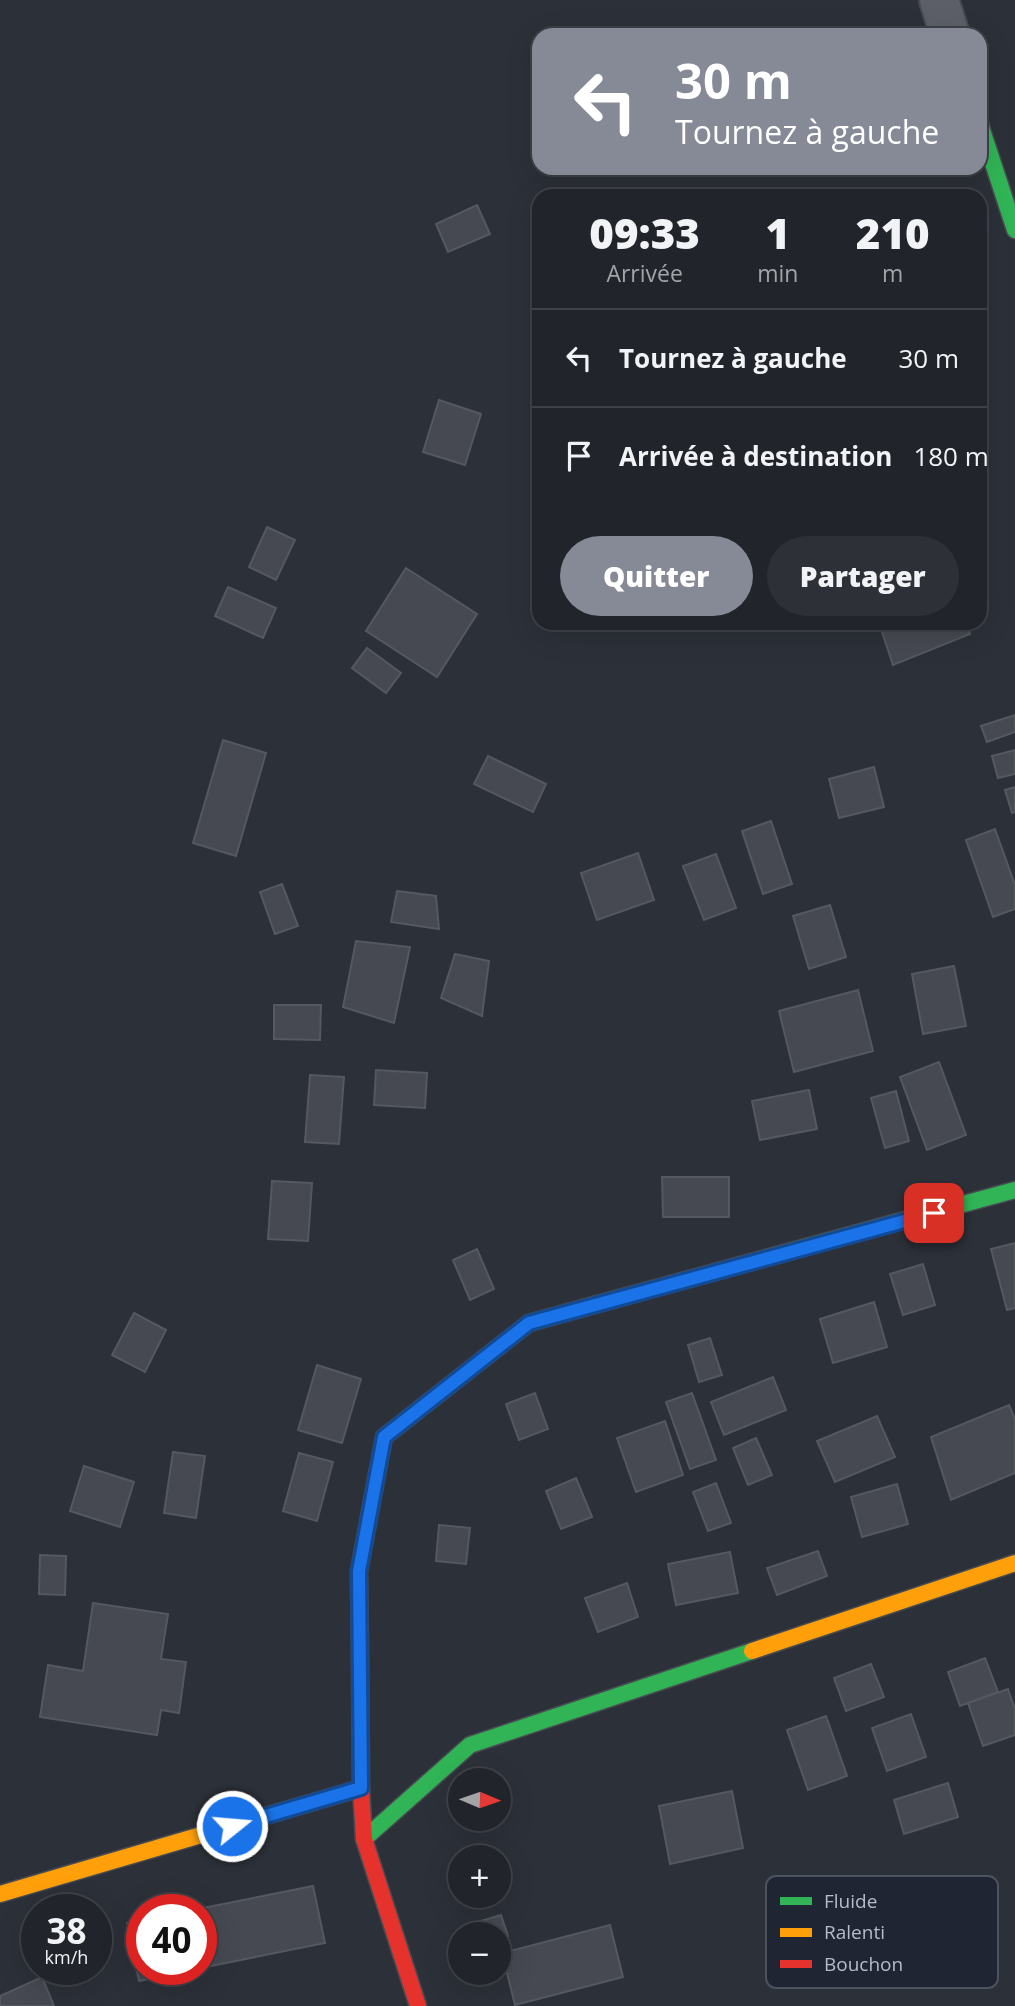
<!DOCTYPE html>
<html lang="fr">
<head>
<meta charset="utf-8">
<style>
	:root { --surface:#21242a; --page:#2d3036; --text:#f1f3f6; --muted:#a2a4a8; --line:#3e4147; --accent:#868a96 }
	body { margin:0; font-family:"Open Sans",sans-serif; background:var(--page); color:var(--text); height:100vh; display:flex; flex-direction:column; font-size:26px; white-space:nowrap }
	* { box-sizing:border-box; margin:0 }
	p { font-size:23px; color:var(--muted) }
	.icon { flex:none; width:38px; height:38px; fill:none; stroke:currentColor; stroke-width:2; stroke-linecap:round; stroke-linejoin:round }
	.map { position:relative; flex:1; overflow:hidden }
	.drawer { position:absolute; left:532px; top:189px; width:455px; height:441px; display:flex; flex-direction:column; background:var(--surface); border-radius:21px; box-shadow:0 7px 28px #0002,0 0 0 2px var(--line) }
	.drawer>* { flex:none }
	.top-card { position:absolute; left:532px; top:28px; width:455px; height:147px; border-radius:21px; box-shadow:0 7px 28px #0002,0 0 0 2px var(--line); background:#868a96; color:#fff; overflow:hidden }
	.needle { width:46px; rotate:92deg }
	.fabs { position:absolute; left:448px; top:1768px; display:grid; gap:14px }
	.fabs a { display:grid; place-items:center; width:63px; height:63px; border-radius:50%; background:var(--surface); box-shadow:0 7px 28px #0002,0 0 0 2px var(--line); font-size:35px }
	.speed { position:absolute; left:21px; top:1894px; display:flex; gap:14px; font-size:35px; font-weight:700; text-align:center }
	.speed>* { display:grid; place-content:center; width:91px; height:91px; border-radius:50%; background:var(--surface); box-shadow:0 7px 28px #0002,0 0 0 2px var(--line); line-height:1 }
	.speed small { font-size:18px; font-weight:400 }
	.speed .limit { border:10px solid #d22; background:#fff; color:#111 }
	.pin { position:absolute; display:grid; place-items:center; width:60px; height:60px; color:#fff; margin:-30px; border-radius:14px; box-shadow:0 4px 10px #0006 }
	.me { position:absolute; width:77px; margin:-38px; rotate:73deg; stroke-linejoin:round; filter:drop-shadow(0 0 5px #0008) }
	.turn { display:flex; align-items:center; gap:24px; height:147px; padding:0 28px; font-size:32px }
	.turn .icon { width:91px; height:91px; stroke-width:2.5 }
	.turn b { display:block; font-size:49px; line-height:60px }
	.eta { display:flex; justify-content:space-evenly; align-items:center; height:119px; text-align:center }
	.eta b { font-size:42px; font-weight:800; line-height:49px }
	.button { display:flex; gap:14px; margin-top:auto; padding:14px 28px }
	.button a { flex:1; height:80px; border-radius:42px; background:var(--accent); color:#fff; font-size:28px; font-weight:800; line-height:80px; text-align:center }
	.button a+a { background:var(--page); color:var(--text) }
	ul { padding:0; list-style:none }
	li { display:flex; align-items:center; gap:21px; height:98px; padding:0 28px; border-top:2px solid var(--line) }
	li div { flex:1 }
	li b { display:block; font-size:26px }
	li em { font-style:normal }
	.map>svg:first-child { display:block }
	.building { fill:#464951; stroke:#54585f; stroke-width:2 }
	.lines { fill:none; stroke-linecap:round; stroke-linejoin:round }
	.street-casing { stroke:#484b51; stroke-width:42 }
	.fast-casing { stroke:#484b51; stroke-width:19 }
	.slow-casing { stroke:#484b51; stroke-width:19 }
	.jam-casing { stroke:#484b51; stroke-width:19 }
	.street { stroke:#5c5f67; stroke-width:38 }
	.fast { stroke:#30b455; stroke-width:16 }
	.slow { stroke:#ff9f0a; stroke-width:16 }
	.jam { stroke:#e5322d; stroke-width:16 }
	.route-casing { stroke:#114b97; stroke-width:18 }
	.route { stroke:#1a73e8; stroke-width:12 }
	.key { fill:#1f2533; stroke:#4d5260; stroke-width:2 }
	.key-label { font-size:19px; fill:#b7bbc9 }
</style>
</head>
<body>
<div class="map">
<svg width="1015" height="2006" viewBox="0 0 1015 2006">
	<rect width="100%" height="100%" fill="#2c3038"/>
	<g class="building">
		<path d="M 477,205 L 490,234 L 448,252 L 436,224 Z"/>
		<path d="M 439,400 L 481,414 L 465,465 L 423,452 Z"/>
		<path d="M 267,527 L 295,540 L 276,580 L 249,567 Z"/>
		<path d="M 406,568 L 477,614 L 437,677 L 366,631 Z"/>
		<path d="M 228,587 L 276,608 L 263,638 L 215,616 Z"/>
		<path d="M 879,623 L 967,623 L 970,634 L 893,665 Z"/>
		<path d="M 367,648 L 401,673 L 386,693 L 352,668 Z"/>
		<path d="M 1015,715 L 1015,732 L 987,742 L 981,726 Z"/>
		<path d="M 223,740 L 266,753 L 236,856 L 193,843 Z"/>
		<path d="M 1015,750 L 1015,774 L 998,778 L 992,756 Z"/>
		<path d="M 488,756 L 546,784 L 533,812 L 474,784 Z"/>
		<path d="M 874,767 L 884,807 L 839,818 L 829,779 Z"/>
		<path d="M 1015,787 L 1015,812 L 1012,813 L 1005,790 Z"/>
		<path d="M 771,821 L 792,884 L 763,894 L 742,831 Z"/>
		<path d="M 995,829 L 1015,885 L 1015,909 L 993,917 L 966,840 Z"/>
		<path d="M 638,853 L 654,900 L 597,920 L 581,873 Z"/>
		<path d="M 716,854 L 736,908 L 704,920 L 683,866 Z"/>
		<path d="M 282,884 L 298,926 L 275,934 L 260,892 Z"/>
		<path d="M 397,891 L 436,896 L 439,929 L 391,922 Z"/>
		<path d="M 830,905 L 846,957 L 809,969 L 793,916 Z"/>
		<path d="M 356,941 L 410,947 L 394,1023 L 343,1007 Z"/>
		<path d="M 455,954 L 489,961 L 482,1016 L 441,998 Z"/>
		<path d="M 954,966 L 966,1026 L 923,1034 L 912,974 Z"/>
		<path d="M 858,990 L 873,1051 L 794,1072 L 779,1011 Z"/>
		<path d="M 274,1005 L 321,1005 L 320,1040 L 274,1039 Z"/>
		<path d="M 939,1062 L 966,1135 L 927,1150 L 900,1077 Z"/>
		<path d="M 376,1070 L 427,1073 L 425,1108 L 374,1105 Z"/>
		<path d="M 310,1075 L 344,1077 L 339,1144 L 305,1142 Z"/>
		<path d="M 809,1090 L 817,1129 L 760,1140 L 752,1101 Z"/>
		<path d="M 896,1091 L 909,1141 L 885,1148 L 871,1098 Z"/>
		<path d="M 662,1177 L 729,1177 L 729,1217 L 663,1217 Z"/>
		<path d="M 272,1181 L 312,1183 L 308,1241 L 268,1239 Z"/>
		<path d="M 1015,1243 L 1015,1308 L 1007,1310 L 991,1249 Z"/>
		<path d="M 477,1249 L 494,1289 L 470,1300 L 453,1260 Z"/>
		<path d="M 923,1264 L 935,1305 L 903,1315 L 890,1274 Z"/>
		<path d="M 874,1302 L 887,1347 L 833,1363 L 820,1319 Z"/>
		<path d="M 134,1313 L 166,1330 L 145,1372 L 112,1355 Z"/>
		<path d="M 710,1338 L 722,1375 L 699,1382 L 688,1345 Z"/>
		<path d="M 317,1365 L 361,1379 L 342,1443 L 298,1430 Z"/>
		<path d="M 773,1377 L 786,1410 L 724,1435 L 711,1402 Z"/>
		<path d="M 535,1393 L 548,1429 L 519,1440 L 506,1404 Z"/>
		<path d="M 692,1393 L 716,1460 L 690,1469 L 666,1402 Z"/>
		<path d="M 1009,1405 L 1015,1419 L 1015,1473 L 951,1500 L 931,1437 Z"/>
		<path d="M 877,1416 L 895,1457 L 835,1482 L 817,1441 Z"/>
		<path d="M 665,1421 L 683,1475 L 636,1492 L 617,1438 Z"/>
		<path d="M 756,1438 L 772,1475 L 748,1485 L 733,1448 Z"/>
		<path d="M 173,1452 L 205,1456 L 196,1518 L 164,1513 Z"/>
		<path d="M 299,1453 L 333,1462 L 317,1521 L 283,1511 Z"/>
		<path d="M 84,1466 L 134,1482 L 120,1527 L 70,1511 Z"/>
		<path d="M 576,1478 L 592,1517 L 561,1529 L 546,1491 Z"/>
		<path d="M 716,1483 L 731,1523 L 708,1531 L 693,1492 Z"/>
		<path d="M 897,1484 L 908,1524 L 862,1537 L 851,1497 Z"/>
		<path d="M 439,1525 L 470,1528 L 466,1564 L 436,1561 Z"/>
		<path d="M 818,1551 L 827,1576 L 777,1595 L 767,1568 Z"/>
		<path d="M 730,1552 L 738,1593 L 676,1605 L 668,1564 Z"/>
		<path d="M 40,1555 L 66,1556 L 65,1595 L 39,1594 Z"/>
		<path d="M 627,1583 L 638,1617 L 598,1632 L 585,1598 Z"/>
		<path d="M 93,1603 L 168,1614 L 161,1659 L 186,1662 L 179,1713 L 161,1710 L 157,1735 L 40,1717 L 48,1665 L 83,1671 Z"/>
		<path d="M 985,1658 L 998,1692 L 960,1706 L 948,1672 Z"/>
		<path d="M 871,1664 L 884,1697 L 846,1711 L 834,1678 Z"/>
		<path d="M 1008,1689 L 1015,1709 L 1015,1735 L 983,1746 L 968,1703 Z"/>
		<path d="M 911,1714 L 926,1757 L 887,1771 L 872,1728 Z"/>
		<path d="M 826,1716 L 847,1776 L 808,1790 L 787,1730 Z"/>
		<path d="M 948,1783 L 958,1817 L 904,1834 L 894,1800 Z"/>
		<path d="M 732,1791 L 743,1848 L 670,1864 L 659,1806 Z"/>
		<path d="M 313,1886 L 325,1943 L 201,1968 L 201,1909 L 198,1909 Z"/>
		<path d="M 501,1915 L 508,1936 L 499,1939 L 499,1934 L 474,1934 L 471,1924 Z"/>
		<path d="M 142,1920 L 142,1969 L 198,1969 L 139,1981 L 127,1923 Z"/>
		<path d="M 610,1925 L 623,1977 L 515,2005 L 502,1953 Z"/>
		<path d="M 42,1977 L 54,2006 L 0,2006 L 0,1996 Z"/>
	</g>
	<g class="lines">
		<defs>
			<path id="street" d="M 939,0 L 950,35"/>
			<g id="fast">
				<path d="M 980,124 L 1015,230"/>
				<path d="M 594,1305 L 1015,1190"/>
				<path d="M 364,1839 L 470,1745 L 752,1651"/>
			</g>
			<g id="slow">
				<path d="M 752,1651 L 1015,1563"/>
				<path d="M 360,1657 L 359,1571 L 384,1437 L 529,1323 L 594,1305"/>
				<path d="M 0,1894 L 361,1788"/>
			</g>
			<path id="jam" d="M 360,1657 L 361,1788 L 364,1839 L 418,2006"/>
		</defs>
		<use href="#street" class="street-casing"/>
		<use href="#fast" class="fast-casing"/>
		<use href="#slow" class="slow-casing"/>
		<use href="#jam" class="jam-casing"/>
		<use href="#street" class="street"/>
		<use href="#fast" class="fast"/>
		<use href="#slow" class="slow"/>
		<use href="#jam" class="jam"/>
	</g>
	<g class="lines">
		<defs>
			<path id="route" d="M 232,1826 L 361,1788 L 359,1571 L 384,1437 L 529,1323 L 934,1213"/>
		</defs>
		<use href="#route" class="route-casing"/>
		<use href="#route" class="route"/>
	</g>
	<rect x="766" y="1876" width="232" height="112" rx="10" class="key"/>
	<rect x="780" y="1897" width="32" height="8" fill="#30b455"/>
	<rect x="780" y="1928" width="32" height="9" fill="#ff9f0a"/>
	<rect x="780" y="1960" width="32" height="8" fill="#e5322d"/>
	<g class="key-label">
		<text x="824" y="1908">Fluide</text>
		<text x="824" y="1939">Ralenti</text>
		<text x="824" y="1971">Bouchon</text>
	</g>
</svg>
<div class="fabs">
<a><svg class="needle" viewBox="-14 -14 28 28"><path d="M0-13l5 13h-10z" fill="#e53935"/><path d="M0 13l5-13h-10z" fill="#a2a4a8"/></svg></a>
<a>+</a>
<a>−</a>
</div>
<div class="speed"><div>38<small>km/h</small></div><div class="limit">40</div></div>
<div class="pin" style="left:934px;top:1213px;background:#d93025"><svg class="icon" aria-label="arrive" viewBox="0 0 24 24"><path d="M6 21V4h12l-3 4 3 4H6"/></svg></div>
<svg class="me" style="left:232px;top:1826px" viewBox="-20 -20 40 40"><circle r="17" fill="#1a73e8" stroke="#fff" stroke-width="3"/><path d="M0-11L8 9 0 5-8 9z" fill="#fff"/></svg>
<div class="top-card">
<div class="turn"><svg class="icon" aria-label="left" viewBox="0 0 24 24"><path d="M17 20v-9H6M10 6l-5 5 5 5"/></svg><div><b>30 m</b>Tournez à gauche</div></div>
</div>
<section class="drawer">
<div class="eta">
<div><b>09:33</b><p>Arrivée</p></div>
<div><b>1</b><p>min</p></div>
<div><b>210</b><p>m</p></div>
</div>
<ul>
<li><svg class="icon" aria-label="left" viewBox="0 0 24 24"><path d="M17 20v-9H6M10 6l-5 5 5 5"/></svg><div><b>Tournez à gauche</b></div><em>30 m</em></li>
<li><svg class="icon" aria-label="arrive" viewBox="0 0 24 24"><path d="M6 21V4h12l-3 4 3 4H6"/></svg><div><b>Arrivée à destination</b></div><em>180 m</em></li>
</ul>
<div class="button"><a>Quitter</a><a>Partager</a></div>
</section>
</div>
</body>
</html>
